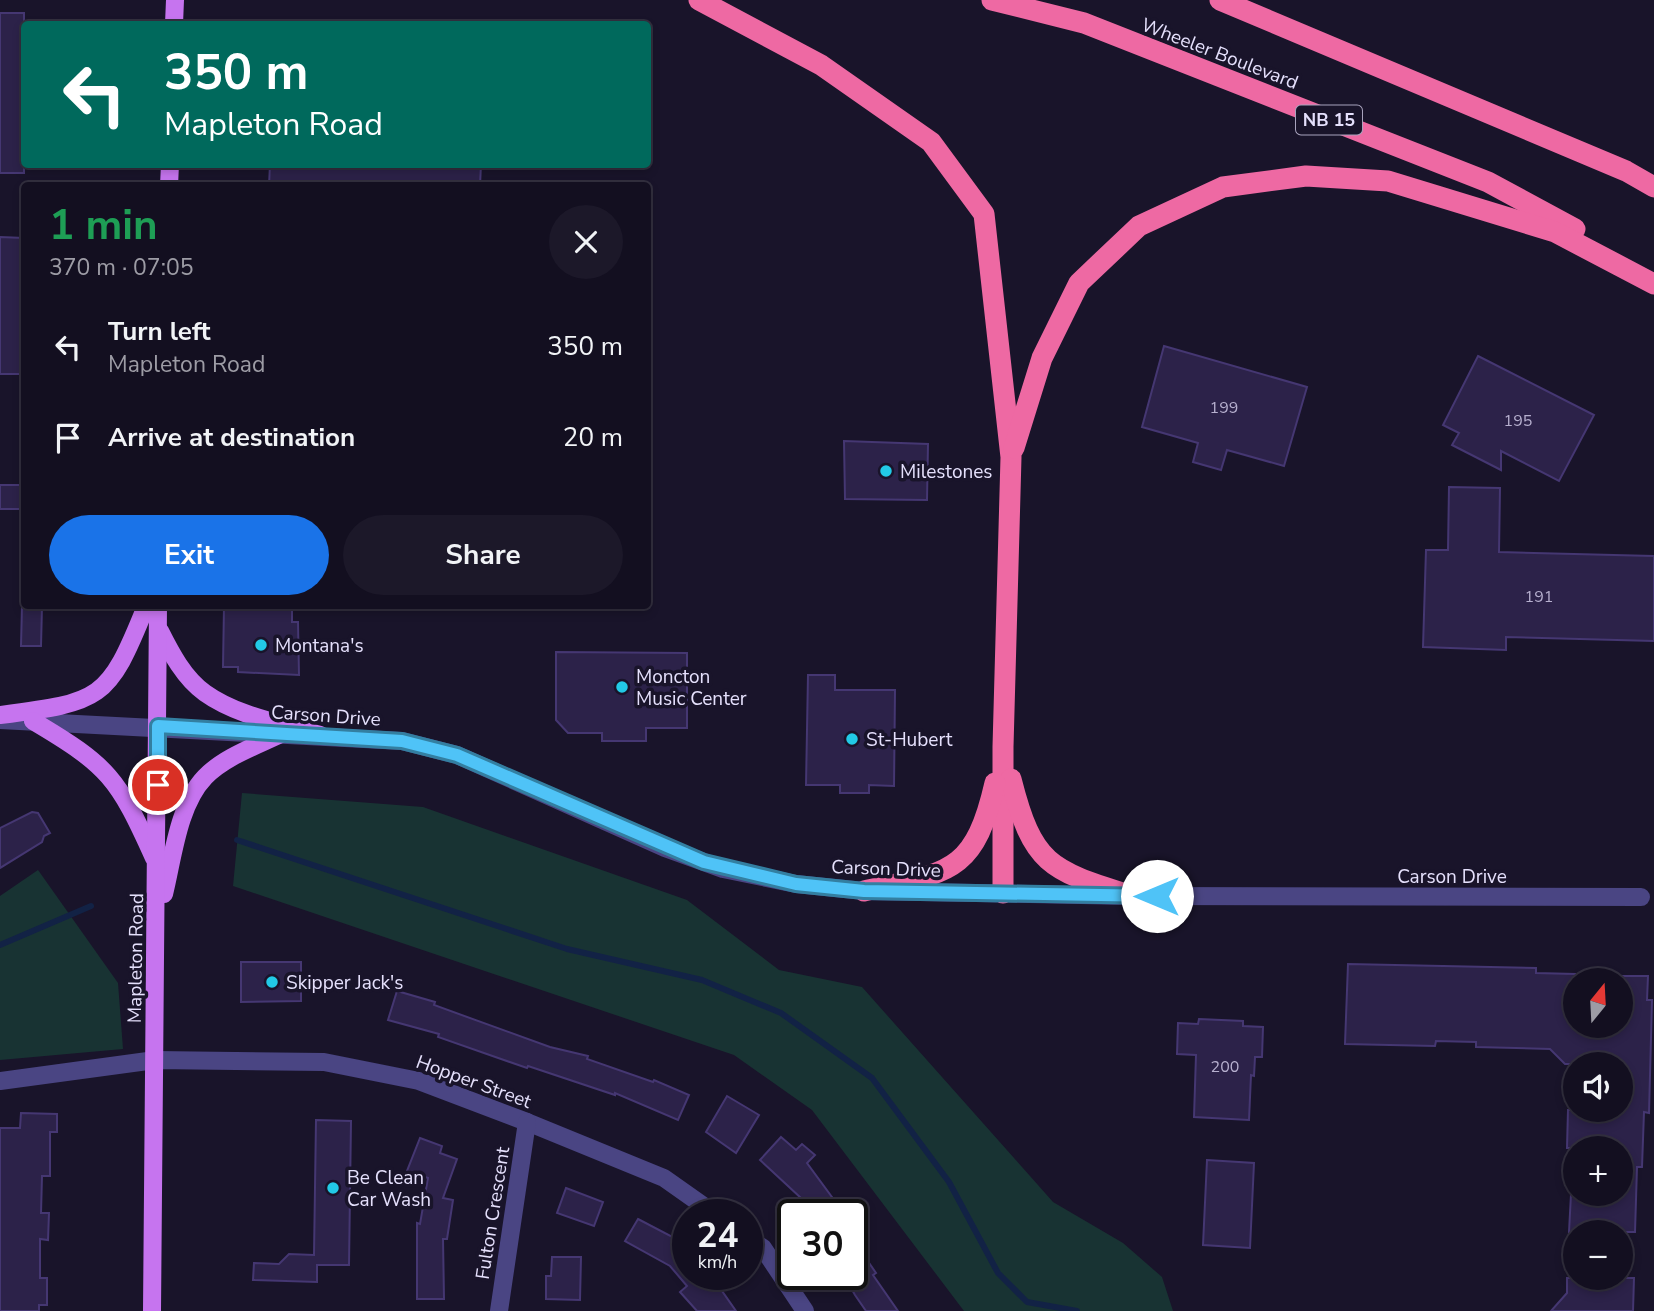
<!DOCTYPE html>
<html lang="en">
<head>
<meta charset="utf-8">
<style>
	:root { --surface:#130f20; --page:#1c1829; --text:#f1f3f6; --muted:#9d9ca5; --line:#322f3e; --accent:#1a73e8 }
	body { margin:0; font-family:"Nunito Sans",sans-serif; background:var(--page); color:var(--text); height:100vh; display:flex; flex-direction:column; font-size:26px; white-space:nowrap }
	* { box-sizing:border-box; margin:0 }
	p { font-size:23px; color:var(--muted) }
	.icon { flex:none; width:38px; height:38px; fill:none; stroke:currentColor; stroke-width:2; stroke-linecap:round; stroke-linejoin:round }
	.map { position:relative; flex:1; overflow:hidden }
	.sheet { position:absolute; left:21px; top:182px; width:630px; height:427px; display:flex; flex-direction:column; background:var(--surface); border-radius:7px; box-shadow:0 4px 10px #0003,0 0 0 2px var(--line) }
	.sheet>* { flex:none }
	.banner { position:absolute; left:21px; top:21px; width:630px; height:147px; border-radius:7px; box-shadow:0 4px 10px #0003,0 0 0 2px var(--line); background:#00695c; color:#fff; overflow:hidden }
	.needle { width:46px; rotate:18deg }
	.controls { position:absolute; left:1563px; top:968px; display:grid; gap:14px }
	.controls a { display:grid; place-items:center; width:70px; height:70px; border-radius:50%; background:var(--surface); box-shadow:0 4px 10px #0003,0 0 0 2px var(--line); font-size:35px }
	.speed { position:absolute; left:672px; top:1199px; display:flex; gap:14px; font-size:35px; font-weight:700; text-align:center }
	.speed>* { display:grid; place-content:center; width:91px; height:91px; border-radius:50%; background:var(--surface); box-shadow:0 4px 10px #0003,0 0 0 2px var(--line); line-height:1 }
	.speed small { font-size:18px; font-weight:400 }
	.speed .limit { border:4px solid #111; border-radius:10px; background:#fff; color:#111 }
	.pin { position:absolute; display:grid; place-items:center; width:60px; height:60px; color:#fff; margin:-30px; border:4px solid #fff; border-radius:50%; box-shadow:0 2px 7px #0007 }
	.me { position:absolute; width:77px; margin:-38px; rotate:270deg; stroke-linejoin:round; filter:drop-shadow(0 0 5px #0008) }
	.turn { display:flex; align-items:center; gap:24px; height:147px; padding:0 28px; font-size:32px }
	.turn .icon { width:91px; height:91px; stroke-width:2.5 }
	.turn b { display:block; font-size:49px; line-height:60px }
	.round { display:grid; place-items:center; flex:none; width:74px; height:74px; border-radius:37px; background:var(--page) }
	.head { display:flex; align-items:center; justify-content:space-between; height:119px; padding:0 28px }
	h1 { font-size:42px; font-weight:700; line-height:52px; color:#1e9e55 }
	.cta { display:flex; gap:14px; margin-top:auto; padding:14px 28px }
	.cta a { flex:1; height:80px; border-radius:42px; background:var(--accent); color:#fff; font-size:28px; font-weight:700; line-height:80px; text-align:center }
	.cta a+a { background:var(--page); color:var(--text) }
	ul { padding:0; list-style:none }
	li { display:flex; align-items:center; gap:21px; height:91px; padding:0 28px }
	li div { flex:1 }
	li b { display:block; font-size:26px }
	li em { font-style:normal }
	.map>svg:first-child { display:block }
	.green { fill:#183333 }
	.lines { fill:none; stroke-linecap:round; stroke-linejoin:round }
	.stream { stroke:#122245; stroke-width:6 }
	.building { fill:#2c2249; stroke:#453772; stroke-width:2 }
	.minor { stroke:#4a4583; stroke-width:18 }
	.major { stroke:#c674ef; stroke-width:18 }
	.highway { stroke:#ee69a3; stroke-width:21 }
	.route-casing { stroke:#337fa1; stroke-width:18 }
	.route { stroke:#4fc3f7; stroke-width:12 }
	.poi-dot { fill:#22cae6; stroke:#19142a; stroke-width:2.5 }
	.labels { text-anchor:middle; stroke-width:7; stroke-linejoin:round; paint-order:stroke }
	.number-label { font-size:16px; fill:#b7b0cf }
	.shield { fill:#19142a; stroke:#a8a3bd; stroke-width:2 }
	.shield-label { font-size:18px; font-weight:bold; fill:#e5e0fc }
	.street-label { font-size:19px; fill:#e5e0fc; stroke:#19142a }
	.poi-label { font-size:19px; fill:#e5e0fc; stroke:#19142a; text-anchor:start }
</style>
</head>
<body>
<div class="map">
<svg width="1654" height="1311" viewBox="0 0 1654 1311">
	<rect width="100%" height="100%" fill="#19142a"/>
	<g class="green">
		<path d="M 242,793 L 423,807 L 687,900 L 779,970 L 862,987 L 1053,1202 L 1123,1243 L 1162,1277 L 1173,1311 L 964,1311 L 812,1110 L 734,1055 L 233,886 Z"/>
		<path d="M 38,870 L 118,983 L 123,1049 L 0,1060 L 0,896 Z"/>
	</g>
	<g class="lines">
		<g class="stream">
			<path d="M 237,840 L 567,949 L 702,980 L 781,1013 L 872,1078 L 949,1182 L 998,1273 L 1027,1302 L 1077,1311"/>
			<path d="M 0,945 L 91,906"/>
		</g>
	</g>
	<g class="building">
		<rect x="0" y="13" width="24" height="160"/>
		<path d="M 270,164 L 481,164 L 480,186 L 269,186 Z"/>
		<path d="M 0,237 L 24,238 L 24,374 L 0,374 Z"/>
		<path d="M 1164,346 L 1307,387 L 1284,466 L 1227,450 L 1221,470 L 1193,462 L 1198,443 L 1142,427 Z"/>
		<path d="M 1478,356 L 1594,415 L 1559,481 L 1501,451 L 1501,470 L 1452,445 L 1459,433 L 1443,425 Z"/>
		<path d="M 844,441 L 928,444 L 927,500 L 845,499 Z"/>
		<rect x="0" y="485" width="24" height="24"/>
		<path d="M 1449,487 L 1500,488 L 1499,552 L 1654,556 L 1654,641 L 1506,637 L 1506,650 L 1423,647 L 1426,550 L 1448,550 Z"/>
		<path d="M 22,606 L 42,606 L 41,646 L 21,646 Z"/>
		<path d="M 224,606 L 292,606 L 292,622 L 298,622 L 299,675 L 238,672 L 238,667 L 223,667 Z"/>
		<path d="M 556,652 L 687,653 L 687,728 L 646,728 L 646,741 L 602,741 L 602,733 L 568,733 L 556,720 Z"/>
		<path d="M 808,675 L 835,675 L 835,690 L 895,690 L 894,786 L 869,785 L 869,793 L 840,793 L 840,785 L 806,785 Z"/>
		<path d="M 32,812 L 38,813 L 50,833 L 44,836 L 42,842 L 0,868 L 0,828 Z"/>
		<path d="M 241,962 L 301,962 L 301,1001 L 241,1002 Z"/>
		<path d="M 1348,964 L 1536,968 L 1536,973 L 1575,974 L 1575,1026 L 1620,1026 L 1620,976 L 1648,976 L 1647,1000 L 1652,1000 L 1649,1113 L 1644,1112 L 1642,1167 L 1637,1167 L 1635,1232 L 1569,1232 L 1571,1194 L 1620,1194 L 1620,1148 L 1567,1148 L 1568,1110 L 1620,1110 L 1620,1064 L 1565,1064 L 1550,1049 L 1476,1047 L 1476,1042 L 1436,1041 L 1435,1046 L 1345,1044 Z"/>
		<path d="M 397,991 L 435,1002 L 434,1005 L 550,1047 L 588,1056 L 587,1059 L 653,1082 L 654,1080 L 689,1095 L 678,1120 L 615,1093 L 615,1095 L 528,1066 L 527,1068 L 438,1037 L 439,1034 L 388,1020 Z"/>
		<path d="M 1199,1019 L 1243,1021 L 1243,1026 L 1263,1027 L 1262,1057 L 1255,1057 L 1254,1076 L 1251,1075 L 1249,1120 L 1194,1117 L 1196,1055 L 1177,1054 L 1178,1023 L 1198,1024 Z"/>
		<path d="M 727,1096 L 759,1115 L 736,1153 L 706,1132 Z"/>
		<path d="M 21,1113 L 57,1114 L 57,1132 L 50,1132 L 50,1176 L 42,1176 L 41,1213 L 49,1213 L 48,1240 L 40,1239 L 40,1278 L 47,1278 L 47,1305 L 39,1305 L 39,1311 L 0,1311 L 0,1128 L 20,1128 Z"/>
		<path d="M 316,1120 L 351,1121 L 349,1265 L 317,1265 L 317,1282 L 253,1280 L 254,1263 L 279,1264 L 289,1254 L 314,1255 Z"/>
		<path d="M 781,1137 L 796,1150 L 802,1144 L 815,1155 L 807,1163 L 840,1208 L 831,1214 L 808,1214 L 798,1202 L 802,1199 L 760,1160 Z"/>
		<path d="M 420,1138 L 442,1146 L 440,1153 L 457,1159 L 443,1198 L 453,1200 L 447,1239 L 443,1239 L 444,1299 L 417,1299 L 417,1223 L 420,1224 L 428,1178 L 407,1171 Z"/>
		<path d="M 1207,1160 L 1254,1163 L 1250,1248 L 1203,1245 Z"/>
		<path d="M 566,1188 L 603,1202 L 594,1226 L 557,1213 Z"/>
		<path d="M 638,1219 L 688,1245 L 688,1274 L 715,1274 L 724,1284 L 720,1288 L 736,1311 L 697,1311 L 680,1292 L 687,1286 L 670,1266 L 625,1241 Z"/>
		<path d="M 852,1238 L 876,1273 L 873,1275 L 898,1311 L 866,1311 L 855,1295 L 843,1274 L 852,1274 Z"/>
		<path d="M 552,1257 L 581,1257 L 580,1300 L 546,1299 L 546,1276 L 551,1276 Z"/>
		<path d="M 1567,1278 L 1634,1278 L 1633,1311 L 1551,1311 L 1567,1293 Z"/>
	</g>
	<g class="lines">
		<g class="minor">
			<path d="M 0,720 L 402,741 L 457,755 L 665,848 L 723,869 L 796,884 L 864,891 L 1132,896 L 1641,897"/>
			<path d="M 0,1081 L 155,1060 L 324,1062 L 419,1081 L 527,1122 L 664,1178 L 715,1214"/>
			<path d="M 747,1237 L 763,1248 L 805,1311"/>
			<path d="M 499,1311 L 527,1122"/>
		</g>
		<g class="major">
			<path d="M 174,24 L 175,0"/>
			<path d="M 169,186 L 170,164"/>
			<path d="M 160,631 C 171,653 184,678 205,693 C 237,716 283,724 320,735"/>
			<path d="M 0,715 C 101,702 108,701 146,606"/>
			<path d="M 33,721 C 109,766 118,778 154,858"/>
			<path d="M 164,894 C 173,858 178,805 205,777 C 225,756 259,745 285,732"/>
			<path d="M 152,1311 L 158,606"/>
		</g>
		<g class="highway">
			<path d="M 699,0 L 821,65 L 931,142 L 984,214 L 1011,457 L 1003,747 L 1003,893"/>
			<path d="M 992,0 L 1084,23 L 1488,182 L 1575,229"/>
			<path d="M 1220,0 L 1626,171 L 1654,187"/>
			<path d="M 1014,448 L 1042,358 L 1079,283 L 1139,226 L 1223,187 L 1306,176 L 1388,181 L 1555,232 L 1654,284"/>
			<path d="M 1011,779 C 1033,866 1050,870 1132,896"/>
			<path d="M 864,891 C 948,872 974,875 995,783"/>
		</g>
	</g>
	<g class="lines">
		<defs>
			<path id="route" d="M 158,785 L 158,726 L 402,741 L 457,755 L 704,862 L 796,884 L 864,891 L 1157,896"/>
		</defs>
		<use href="#route" class="route-casing"/>
		<use href="#route" class="route"/>
	</g>
	<g class="poi-dot">
		<circle cx="886" cy="471" r="7"/>
		<circle cx="261" cy="645" r="7"/>
		<circle cx="622" cy="687" r="7"/>
		<circle cx="852" cy="739" r="7"/>
		<circle cx="272" cy="982" r="7"/>
		<circle cx="333" cy="1188" r="7"/>
	</g>
	<g class="labels">
		<g class="number-label">
			<text x="1224" y="413">199</text>
			<text x="1518" y="426">195</text>
			<text x="1539" y="602">191</text>
			<text x="1225" y="1072">200</text>
		</g>
		<rect class="shield" x="1296" y="105.5" width="66" height="29" rx="5"/>
		<g class="shield-label">
			<text x="1329" y="126">NB 15</text>
		</g>
		<g class="street-label">
			<text transform="translate(1220 53) rotate(21)" y="7">Wheeler Boulevard</text>
			<text transform="translate(326 715) rotate(4)" y="7">Carson Drive</text>
			<text transform="translate(886 868) rotate(2)" y="7">Carson Drive</text>
			<text x="1452" y="883">Carson Drive</text>
			<text transform="translate(135 958) rotate(-89)" y="7">Mapleton Road</text>
			<text transform="translate(474 1081) rotate(20)" y="7">Hopper Street</text>
			<text transform="translate(492 1213) rotate(-81)" y="7">Fulton Crescent</text>
		</g>
		<g class="poi-label">
			<text x="900" y="478">Milestones</text>
			<text x="275" y="652">Montana's</text>
			<text x="636" y="683">Moncton<tspan x="636" dy="22">Music Center</tspan></text>
			<text x="866" y="746">St-Hubert</text>
			<text x="286" y="989">Skipper Jack's</text>
			<text x="347" y="1184">Be Clean<tspan x="347" dy="22">Car Wash</tspan></text>
		</g>
	</g>
</svg>
<div class="controls">
<a><svg class="needle" viewBox="-14 -14 28 28"><path d="M0-13l5 13h-10z" fill="#e53935"/><path d="M0 13l5-13h-10z" fill="#9d9ca5"/></svg></a>
<a><svg class="icon" aria-label="sound" viewBox="0 0 24 24"><path d="M4 9h4l5-4v14l-5-4H4zM17 9q2 3 0 6"/></svg></a>
<a>+</a>
<a>−</a>
</div>
<div class="speed"><div>24<small>km/h</small></div><div class="limit">30</div></div>
<div class="pin" style="left:158px;top:785px;background:#d93025"><svg class="icon" aria-label="arrive" viewBox="0 0 24 24"><path d="M6 21V4h12l-3 4 3 4H6"/></svg></div>
<svg class="me" style="left:1157px;top:896px" viewBox="-20 -20 40 40"><circle r="19" fill="#fff"/><path d="M0-13L10 11 0 6-10 11z" fill="#4fc3f7"/></svg>
<div class="banner">
<div class="turn"><svg class="icon" aria-label="left" viewBox="0 0 24 24"><path d="M17 20v-9H6M10 6l-5 5 5 5"/></svg><div><b>350 m</b>Mapleton Road</div></div>
</div>
<section class="sheet">
<div class="head"><div><h1>1 min</h1><p>370 m · 07:05</p></div><a class="round"><svg class="icon" aria-label="close" viewBox="0 0 24 24"><path d="M6 6l12 12M18 6L6 18"/></svg></a></div>
<ul>
<li><svg class="icon" aria-label="left" viewBox="0 0 24 24"><path d="M17 20v-9H6M10 6l-5 5 5 5"/></svg><div><b>Turn left</b><p>Mapleton Road</p></div><em>350 m</em></li>
<li><svg class="icon" aria-label="arrive" viewBox="0 0 24 24"><path d="M6 21V4h12l-3 4 3 4H6"/></svg><div><b>Arrive at destination</b></div><em>20 m</em></li>
</ul>
<div class="cta"><a>Exit</a><a>Share</a></div>
</section>
</div>
</body>
</html>
